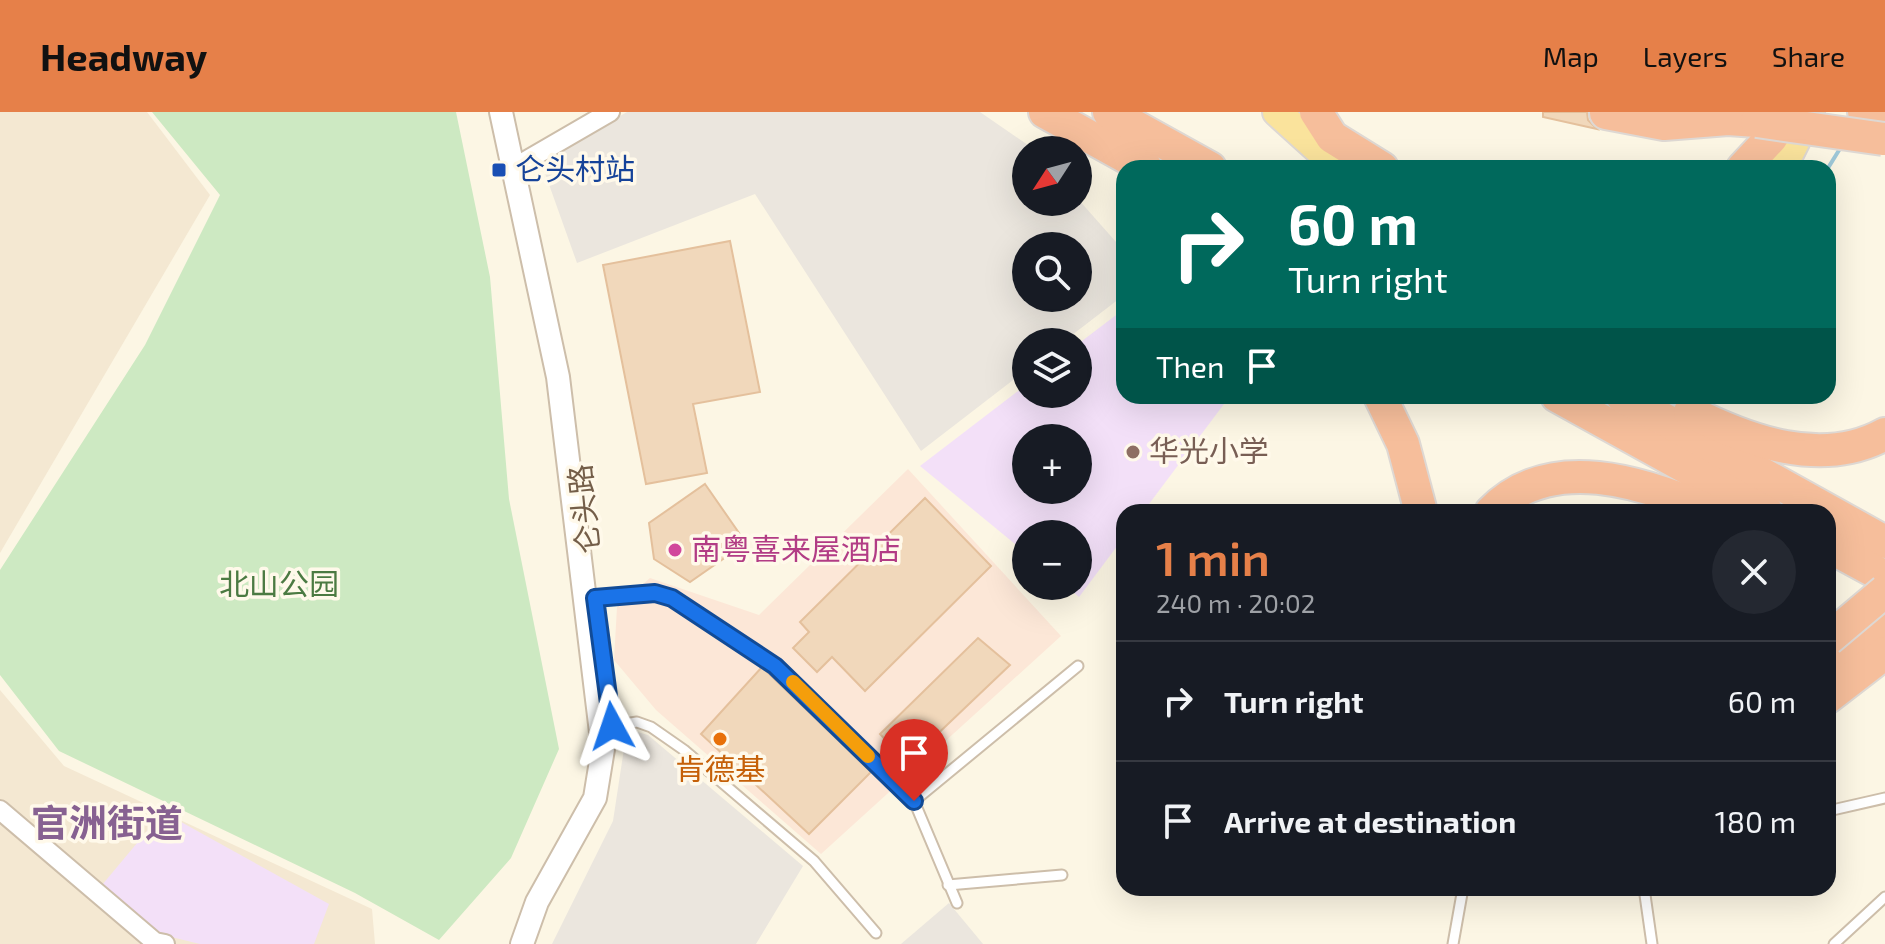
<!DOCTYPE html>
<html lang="en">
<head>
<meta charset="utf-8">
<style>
	:root { --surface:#171b24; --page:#242831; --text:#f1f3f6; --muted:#9ea1a6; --line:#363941; --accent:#e68049 }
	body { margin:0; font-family:"Exo 2","Noto Sans SC",sans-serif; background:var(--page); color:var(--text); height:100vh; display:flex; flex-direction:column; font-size:30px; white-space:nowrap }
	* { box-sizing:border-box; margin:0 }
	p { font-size:26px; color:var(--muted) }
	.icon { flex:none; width:44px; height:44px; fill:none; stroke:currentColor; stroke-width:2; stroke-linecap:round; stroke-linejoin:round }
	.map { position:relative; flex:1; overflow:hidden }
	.panel { position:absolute; left:1116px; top:392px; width:720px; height:392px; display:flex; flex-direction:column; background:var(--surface); border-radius:24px; box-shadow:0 8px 32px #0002 }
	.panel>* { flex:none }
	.hud { position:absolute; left:1116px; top:48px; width:720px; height:244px; border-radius:24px; box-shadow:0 8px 32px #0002; background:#00695c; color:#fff; overflow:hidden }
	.needle { width:52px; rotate:234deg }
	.controls { position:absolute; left:1012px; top:24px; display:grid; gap:16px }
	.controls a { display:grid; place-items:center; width:80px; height:80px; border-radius:50%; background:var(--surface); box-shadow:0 8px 32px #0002; font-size:40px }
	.pin { position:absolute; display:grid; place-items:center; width:68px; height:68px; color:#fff; margin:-82px -34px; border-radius:50% 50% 50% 0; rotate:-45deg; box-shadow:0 0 8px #0007 }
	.pin .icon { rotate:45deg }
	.me { position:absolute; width:88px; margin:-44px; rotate:355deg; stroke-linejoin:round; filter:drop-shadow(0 0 6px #0008) }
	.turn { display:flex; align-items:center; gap:28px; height:168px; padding:0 40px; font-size:36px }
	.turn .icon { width:104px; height:104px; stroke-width:2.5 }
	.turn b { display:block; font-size:56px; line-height:68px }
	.then { display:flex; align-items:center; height:76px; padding:0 40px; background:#0003; gap:16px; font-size:30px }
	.round { display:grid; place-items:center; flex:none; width:84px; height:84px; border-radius:42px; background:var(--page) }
	.summary { display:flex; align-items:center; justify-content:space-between; height:136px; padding:0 40px }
	h1 { font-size:48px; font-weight:600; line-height:60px; color:var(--accent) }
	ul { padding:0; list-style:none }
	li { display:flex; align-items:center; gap:24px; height:120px; padding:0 40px; border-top:2px solid var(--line) }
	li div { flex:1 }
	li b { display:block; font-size:30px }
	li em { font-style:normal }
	header { display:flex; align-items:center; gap:48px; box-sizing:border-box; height:112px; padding:0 40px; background:var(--accent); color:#111 }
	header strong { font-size:38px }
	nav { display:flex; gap:44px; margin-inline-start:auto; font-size:28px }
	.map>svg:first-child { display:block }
	.residential { fill:#f4e8d2 }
	.commercial { fill:#fce7d7 }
	.industrial { fill:#ebe6de; fill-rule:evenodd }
	.education { fill:#f3e0f8; fill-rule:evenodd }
	.green { fill:#cde9c2 }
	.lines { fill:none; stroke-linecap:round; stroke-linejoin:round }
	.stream { stroke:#9ec7d7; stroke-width:4 }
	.building { fill:#f1d8bb; stroke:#e4c09c; stroke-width:2 }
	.service-casing { stroke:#cdbeaa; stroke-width:13 }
	.minor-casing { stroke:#cdbeaa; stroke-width:22 }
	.tertiary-casing { stroke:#cdbeaa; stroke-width:26 }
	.primary-casing { stroke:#ded8d3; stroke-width:32 }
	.motorway-casing { stroke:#ded8d3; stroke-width:36 }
	.service { stroke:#fff; stroke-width:9 }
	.minor { stroke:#fff; stroke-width:18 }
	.tertiary { stroke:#fff; stroke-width:22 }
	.primary { stroke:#fae39c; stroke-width:28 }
	.motorway { stroke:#f6be9b; stroke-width:32 }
	.motorway-bridge-casing { stroke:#ded8d3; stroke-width:36; stroke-linecap:butt }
	.motorway-bridge { stroke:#f6be9b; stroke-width:32 }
	.route-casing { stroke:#114b97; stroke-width:20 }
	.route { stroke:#1a73e8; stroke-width:14 }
	.slow { stroke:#f59e0b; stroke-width:14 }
	.transit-dot { fill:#1a4fb4; stroke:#fff9ea; stroke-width:3 }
	.education-dot { fill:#8d6e63; stroke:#fff9ea; stroke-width:3 }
	.hotel-dot { fill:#d1479c; stroke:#fff9ea; stroke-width:3 }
	.food-dot { fill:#e8710a; stroke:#fff9ea; stroke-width:3 }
	.labels { text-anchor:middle; stroke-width:7; stroke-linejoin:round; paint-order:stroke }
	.transit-label { font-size:30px; fill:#164399; stroke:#fff9ea; text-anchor:start }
	.education-label { font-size:30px; fill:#785e54; stroke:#fff9ea; text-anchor:start }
	.street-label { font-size:30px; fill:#745e49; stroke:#fff9ea }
	.hotel-label { font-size:30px; fill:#b23c85; stroke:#fff9ea; text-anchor:start }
	.park-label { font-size:30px; fill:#4b7a42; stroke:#fff9ea }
	.food-label { font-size:30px; fill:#c56008; stroke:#fff9ea }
	.district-label { font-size:38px; font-weight:bold; fill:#876191; stroke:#fff9ea }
</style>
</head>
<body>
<header>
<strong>Headway</strong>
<nav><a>Map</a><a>Layers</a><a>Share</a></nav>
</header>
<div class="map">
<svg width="1885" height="832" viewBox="0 0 1885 832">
	<rect width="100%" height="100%" fill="#fcf6e4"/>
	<g class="residential">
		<path d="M 0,0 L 147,0 L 210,83 L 0,441 Z"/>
		<path d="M 0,578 L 64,654 L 372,797 L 375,832 L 0,832 Z"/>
	</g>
	<path class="commercial" d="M 908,357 L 1061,524 L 821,742 L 656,598 L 614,548 L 617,495 L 650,466 L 759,503 Z"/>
	<g class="industrial">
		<path d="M 627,0 L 980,0 L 1035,38 L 1026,38 L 1026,90 L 1078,90 L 1078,87 L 1124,139 L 1124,183 L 1063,230 L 1026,230 L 1026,258 L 921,339 L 755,82 L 577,151 L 541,50 ZM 1026,134 L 1078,134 L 1078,186 L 1026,186 Z"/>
		<path d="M 627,617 L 648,623 L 803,754 L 756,832 L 552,832 L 613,709 Z"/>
		<path d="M 949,791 L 983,832 L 901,832 Z"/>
	</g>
	<g class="education">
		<path d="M 1124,197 L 1124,284 L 1230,284 L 1143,400 L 1124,400 L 1124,425 L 1079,485 L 1066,474 L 1078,474 L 1078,422 L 1026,422 L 1026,441 L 920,354 L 1026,273 L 1026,282 L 1078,282 L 1078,232 ZM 1026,326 L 1078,326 L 1078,378 L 1026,378 Z"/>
		<path d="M 163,700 L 329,792 L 314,832 L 200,832 L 159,822 L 102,773 Z"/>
	</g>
	<path class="green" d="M 152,0 L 456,0 L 490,165 L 509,387 L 559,637 L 511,746 L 439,828 L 355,781 L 59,639 L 0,563 L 0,458 L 145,233 L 220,83 Z"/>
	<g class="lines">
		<path class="stream" d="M 1828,56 L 1841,35"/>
	</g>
	<g class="building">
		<path d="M 1543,0 L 1587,0 L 1588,8 L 1597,17 L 1543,5 Z"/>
		<path d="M 730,129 L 760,280 L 693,292 L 707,361 L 646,372 L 603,153 Z"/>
		<path d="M 705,372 L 746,431 L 690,470 L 654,447 L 649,411 Z"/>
		<path d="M 925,386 L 991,454 L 865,579 L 832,545 L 817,560 L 793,536 L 809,520 L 800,510 Z"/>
		<path d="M 978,526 L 1010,553 L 907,651 L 880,622 Z"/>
		<path d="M 762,555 L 871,660 L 809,722 L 701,622 Z"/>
	</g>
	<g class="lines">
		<defs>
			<g id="service">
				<path d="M 595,486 L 655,481 L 672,486 L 775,554 L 914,689 L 957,791"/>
				<path d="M 612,614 L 637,610 L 651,615 L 684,638 L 814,749 L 876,821"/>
				<path d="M 914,689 L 1078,554"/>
				<path d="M 1828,699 L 1885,686"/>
				<path d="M 948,773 L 1062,763"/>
				<path d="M 1644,776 L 1652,832"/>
				<path d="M 1453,832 L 1463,776"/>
				<path d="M 1834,832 L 1885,785"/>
			</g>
			<g id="minor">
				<path d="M 522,51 L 610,0"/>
				<path d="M 0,698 L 155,830 L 165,832"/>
			</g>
			<path id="tertiary" d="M 501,0 L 558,265 L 603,637 L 595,686 L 537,790 L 522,832"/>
			<g id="primary">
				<path d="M 1277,0 L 1339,56"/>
				<path d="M 1782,56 L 1810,0"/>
			</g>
			<g id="motorway">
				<path d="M 1045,0 L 1146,56"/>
				<path d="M 1109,0 L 1210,56"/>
				<path d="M 1316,0 L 1332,25 L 1382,56"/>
				<path d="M 1864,0 L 1885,3"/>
				<path d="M 1606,1 L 1664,12 L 1728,7 L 1757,9"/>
				<path d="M 1743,56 L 1771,26 L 1787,0"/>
				<path d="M 1380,284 L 1403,332 L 1421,400"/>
				<path d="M 1557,284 L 1767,400"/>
				<path d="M 1622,284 L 1885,430"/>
				<path d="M 1690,300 C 1748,329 1822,357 1885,322"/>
				<path d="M 1491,400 C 1550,339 1644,370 1712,400"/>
				<path d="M 1828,434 L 1885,465"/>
				<path d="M 1828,552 L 1885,507"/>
				<path d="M 1828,585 L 1885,541"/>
			</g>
		</defs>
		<use href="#service" class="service-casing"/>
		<use href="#minor" class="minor-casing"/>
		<use href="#tertiary" class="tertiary-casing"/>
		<use href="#primary" class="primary-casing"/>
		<use href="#motorway" class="motorway-casing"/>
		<use href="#service" class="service"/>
		<use href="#minor" class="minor"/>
		<use href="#tertiary" class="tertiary"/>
		<use href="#primary" class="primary"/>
		<use href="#motorway" class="motorway"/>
		<defs>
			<g id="motorway-bridge">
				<path d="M 1757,9 L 1883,27"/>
				<path d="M 1828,527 L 1885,479"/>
			</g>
		</defs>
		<use href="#motorway-bridge" class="motorway-bridge-casing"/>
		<use href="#motorway-bridge" class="motorway-bridge"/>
	</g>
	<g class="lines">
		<defs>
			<path id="route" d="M 612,614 L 595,486 L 655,481 L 672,486 L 775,554 L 914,689"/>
		</defs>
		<use href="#route" class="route-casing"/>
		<use href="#route" class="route"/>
		<path class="slow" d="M 793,570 L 868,644"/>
	</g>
	<rect class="transit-dot" x="491" y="50" width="16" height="16" rx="4"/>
	<circle class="education-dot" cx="1133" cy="340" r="8"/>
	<circle class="hotel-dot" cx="675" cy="438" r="8"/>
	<circle class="food-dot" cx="720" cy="627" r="8"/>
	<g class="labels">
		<g class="transit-label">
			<text x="515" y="68">仑头村站</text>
		</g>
		<g class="education-label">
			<text x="1149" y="350">华光小学</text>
		</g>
		<g class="street-label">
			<text transform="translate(585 397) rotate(-96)" y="10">仑头路</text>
		</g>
		<g class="hotel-label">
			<text x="691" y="448">南粤喜来屋酒店</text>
		</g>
		<g class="park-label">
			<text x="279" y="483">北山公园</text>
		</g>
		<g class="food-label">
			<text x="720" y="668">肯德基</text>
		</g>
		<g class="district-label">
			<text x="107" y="725">官洲街道</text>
		</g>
	</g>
</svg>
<div class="controls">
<a><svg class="needle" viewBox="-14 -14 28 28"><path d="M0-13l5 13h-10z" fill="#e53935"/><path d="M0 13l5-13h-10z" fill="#9ea1a6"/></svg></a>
<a><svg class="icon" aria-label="search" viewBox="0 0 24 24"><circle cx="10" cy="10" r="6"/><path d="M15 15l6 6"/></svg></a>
<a><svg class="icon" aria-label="layers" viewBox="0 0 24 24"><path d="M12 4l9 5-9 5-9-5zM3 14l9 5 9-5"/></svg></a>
<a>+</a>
<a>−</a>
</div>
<div class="pin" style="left:914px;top:689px;background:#d93025"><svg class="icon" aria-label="arrive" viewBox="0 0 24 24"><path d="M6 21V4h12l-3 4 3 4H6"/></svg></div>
<svg class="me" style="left:612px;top:614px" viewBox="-20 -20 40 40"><path d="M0-17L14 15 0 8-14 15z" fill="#1a73e8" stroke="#fff" stroke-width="4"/></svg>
<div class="hud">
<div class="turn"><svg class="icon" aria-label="right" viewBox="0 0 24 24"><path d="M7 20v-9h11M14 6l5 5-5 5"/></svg><div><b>60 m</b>Turn right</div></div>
<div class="then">Then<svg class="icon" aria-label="arrive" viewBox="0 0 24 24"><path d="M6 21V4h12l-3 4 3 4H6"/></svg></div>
</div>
<section class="panel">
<div class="summary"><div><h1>1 min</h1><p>240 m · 20:02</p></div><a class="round"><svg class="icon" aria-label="close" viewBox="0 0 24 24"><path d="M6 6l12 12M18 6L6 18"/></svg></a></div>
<ul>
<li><svg class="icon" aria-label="right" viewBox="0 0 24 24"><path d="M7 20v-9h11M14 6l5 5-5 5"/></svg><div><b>Turn right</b></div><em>60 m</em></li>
<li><svg class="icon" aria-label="arrive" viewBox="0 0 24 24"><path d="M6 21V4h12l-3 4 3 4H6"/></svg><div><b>Arrive at destination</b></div><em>180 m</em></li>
</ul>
</section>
</div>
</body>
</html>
